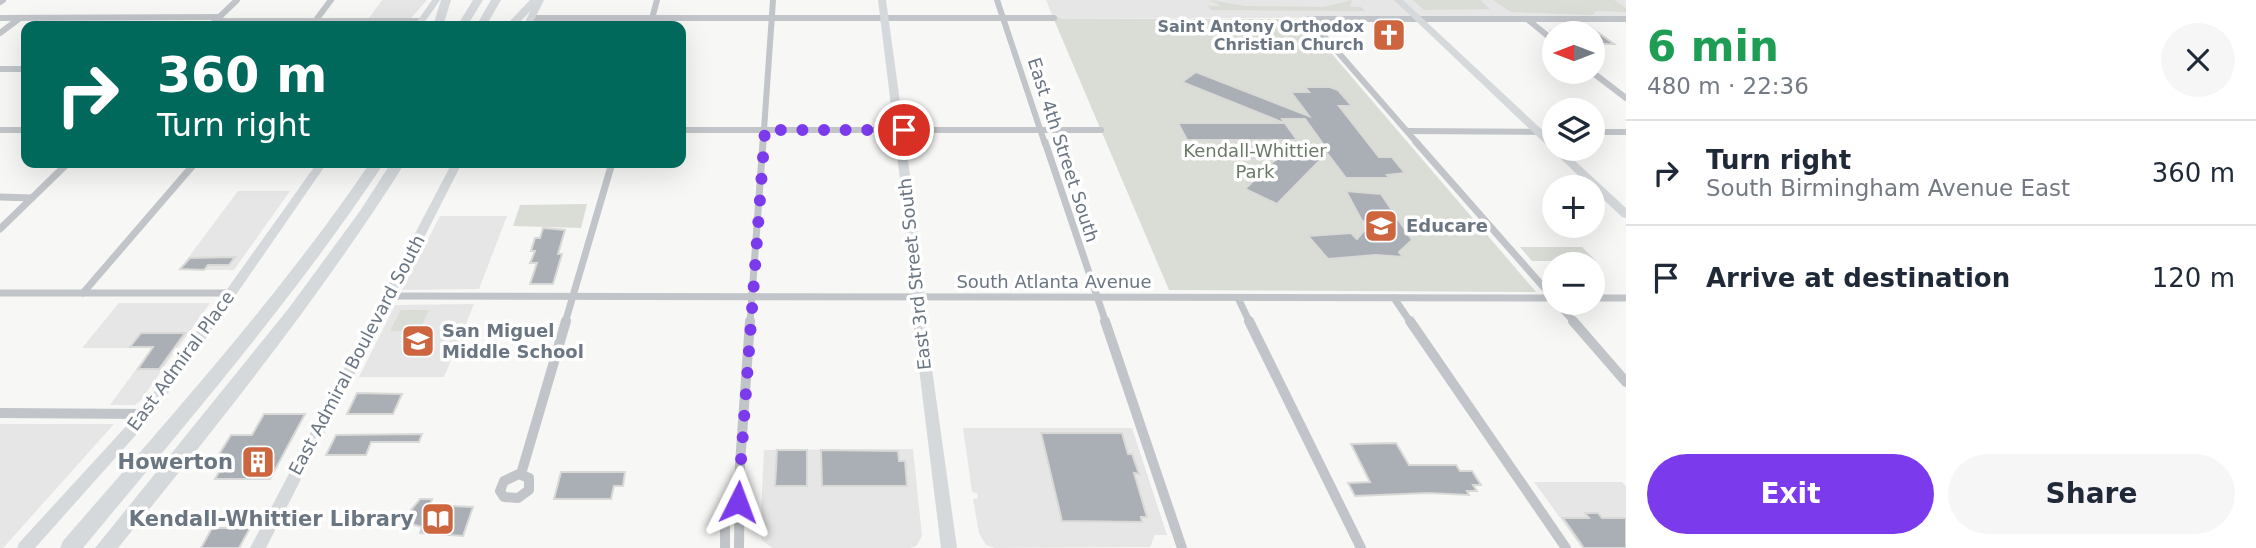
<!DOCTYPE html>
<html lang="en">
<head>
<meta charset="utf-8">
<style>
	:root { --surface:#fff; --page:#f6f6f7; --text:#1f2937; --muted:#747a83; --line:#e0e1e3; --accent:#7c3aed }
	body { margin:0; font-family:"DejaVu Sans",sans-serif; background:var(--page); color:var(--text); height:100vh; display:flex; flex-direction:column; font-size:26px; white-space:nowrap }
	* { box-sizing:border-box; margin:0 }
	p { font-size:23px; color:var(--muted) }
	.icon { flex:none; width:38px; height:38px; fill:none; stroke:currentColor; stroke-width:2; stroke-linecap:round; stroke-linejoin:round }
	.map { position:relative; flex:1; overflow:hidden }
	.details { display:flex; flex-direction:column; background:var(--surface); width:630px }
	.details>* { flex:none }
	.top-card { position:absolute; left:21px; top:21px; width:665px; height:147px; border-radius:14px; box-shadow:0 7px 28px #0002; background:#00695c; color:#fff; overflow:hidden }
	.needle { width:46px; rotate:270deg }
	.buttons { position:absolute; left:1542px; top:21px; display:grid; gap:14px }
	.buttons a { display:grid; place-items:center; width:63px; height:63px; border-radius:50%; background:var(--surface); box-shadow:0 7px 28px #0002; font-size:35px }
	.pin { position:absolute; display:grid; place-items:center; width:60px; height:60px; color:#fff; margin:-30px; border:4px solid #fff; border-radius:50%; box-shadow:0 2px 7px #0007 }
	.me { position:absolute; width:77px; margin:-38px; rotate:3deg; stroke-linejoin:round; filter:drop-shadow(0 0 5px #0008) }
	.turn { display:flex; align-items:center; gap:24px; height:147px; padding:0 21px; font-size:32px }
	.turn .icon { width:91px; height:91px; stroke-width:2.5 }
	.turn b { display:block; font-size:49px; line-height:60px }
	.round { display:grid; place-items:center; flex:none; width:74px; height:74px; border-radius:37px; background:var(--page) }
	.head { display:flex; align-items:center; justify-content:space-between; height:119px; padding:0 21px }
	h1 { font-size:42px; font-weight:700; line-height:52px; color:#1e9e55 }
	.action { display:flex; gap:14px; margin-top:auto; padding:14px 21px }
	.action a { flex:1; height:80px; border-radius:42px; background:var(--accent); color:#fff; font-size:28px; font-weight:700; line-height:80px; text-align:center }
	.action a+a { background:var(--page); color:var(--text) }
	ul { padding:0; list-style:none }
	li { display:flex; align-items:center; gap:21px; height:105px; padding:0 21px; border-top:2px solid var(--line) }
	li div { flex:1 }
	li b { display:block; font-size:26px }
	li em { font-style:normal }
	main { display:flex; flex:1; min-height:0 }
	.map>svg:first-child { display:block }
	.built { fill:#e5e6e5 }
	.green { fill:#d9ddd6 }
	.building { fill:#a9afb4; stroke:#d9d9d7; stroke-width:2; fill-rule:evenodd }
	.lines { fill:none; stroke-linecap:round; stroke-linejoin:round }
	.street-far2 { stroke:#c1c4c8; stroke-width:6 }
	.street-far1 { stroke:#c1c4c8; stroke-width:7 }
	.street { stroke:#c1c4c8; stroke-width:10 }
	.secondary { fill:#d5d9dc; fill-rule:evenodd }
	.highway { fill:#d5d9dc; fill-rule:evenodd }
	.route { stroke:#7c3aed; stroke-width:12; stroke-dasharray:0 21.6 }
	.labels { text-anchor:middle; stroke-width:7; stroke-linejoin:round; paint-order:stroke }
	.far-poi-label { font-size:16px; font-weight:bold; fill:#6a7682; stroke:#fff; text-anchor:end }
	.street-label { font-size:18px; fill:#6a7682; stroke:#fff }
	.park-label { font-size:18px; fill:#6b7a68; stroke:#fff }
	.poi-label { font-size:18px; font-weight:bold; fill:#6a7682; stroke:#fff; text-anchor:start }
	.near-poi-label { font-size:21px; font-weight:bold; fill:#6a7682; stroke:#fff; text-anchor:end }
</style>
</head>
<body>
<main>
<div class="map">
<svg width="1626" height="548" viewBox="0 0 1626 548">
	<rect width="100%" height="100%" fill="#f7f7f5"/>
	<g class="built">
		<path d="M 382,0 L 427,0 L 411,18 L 369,18 Z"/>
		<path d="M 1046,0 L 1626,0 L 1626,16 L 1063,19 L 1052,15 Z"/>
		<path d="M 238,191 L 290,191 L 234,270 L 179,270 Z"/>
		<path d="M 440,216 L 507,216 L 479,289 L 402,290 Z"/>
		<path d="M 119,303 L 210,303 L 178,348 L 82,348 Z"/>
		<path d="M 474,304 L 444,377 L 359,377 L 395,305 Z"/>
		<path d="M 148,353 L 174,353 L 141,400 L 135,405 L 110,405 Z"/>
		<path d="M 0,424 L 114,424 L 3,548 L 0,548 Z"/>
		<path d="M 963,428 L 1132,428 L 1167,535 L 1155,535 L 1150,547 L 1144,547 L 995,548 L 986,545 L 979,533 L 973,499 L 978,498 L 977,493 L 972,492 Z"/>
		<path d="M 913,449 L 922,536 L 916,546 L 910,548 L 772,548 L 762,540 L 760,534 L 764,450 Z"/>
		<path d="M 1534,482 L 1622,482 L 1626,487 L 1626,548 L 1582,548 Z"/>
	</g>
	<g class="green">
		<path d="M 1210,0 L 1245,6 L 1324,7 L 1352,0 L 1350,7 L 1361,7 L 1365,11 L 1211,10 L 1208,6 L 1221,6 Z"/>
		<path d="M 1413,0 L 1480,0 L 1490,9 L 1424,10 Z"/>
		<path d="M 1493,0 L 1614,0 L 1626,8 L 1626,12 L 1596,11 L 1593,15 L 1511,12 Z"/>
		<path d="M 1052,15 L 1063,19 L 1302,19 L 1536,292 L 1169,290 Z"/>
		<path d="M 587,204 L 581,228 L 513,226 L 520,205 Z"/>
		<path d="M 1520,247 L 1582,247 L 1596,261 L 1532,261 Z"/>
		<path d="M 401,310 L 429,310 L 419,331 L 390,331 Z"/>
	</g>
	<g class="building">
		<path d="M 1567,26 L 1589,26 L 1614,44 L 1597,44 L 1592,40 L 1592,33 L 1553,33 L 1551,31 Z"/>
		<path d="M 1196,72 L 1309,116 L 1291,92 L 1309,92 L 1305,87 L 1330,87 L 1338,90 L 1352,106 L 1339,106 L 1379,157 L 1392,157 L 1405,173 L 1387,175 L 1390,178 L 1346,178 L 1327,153 L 1277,204 L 1245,189 L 1296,140 L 1187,140 L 1178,123 L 1284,123 L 1182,82 ZM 1282,119 L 1305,119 L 1323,144 L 1300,144 Z"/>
		<path d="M 1346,191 L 1381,194 L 1412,240 L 1399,252 L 1403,257 L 1376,255 L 1328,259 L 1308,236 L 1351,233 L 1357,239 L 1371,222 L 1362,221 Z"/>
		<path d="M 543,228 L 565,230 L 558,254 L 562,254 L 553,284 L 530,284 L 537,263 L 530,263 L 535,251 L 531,251 L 535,238 L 540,238 Z"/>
		<path d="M 235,257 L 229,265 L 208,265 L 204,270 L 180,269 L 190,258 Z"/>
		<path d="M 141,333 L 185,333 L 159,369 L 138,369 L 153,347 L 130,347 Z"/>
		<path d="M 357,393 L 402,394 L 393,414 L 347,414 Z"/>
		<path d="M 264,414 L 305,414 L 270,479 L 215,479 L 228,456 L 218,456 L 231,435 L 252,435 Z"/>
		<path d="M 1041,433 L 1122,433 L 1128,454 L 1132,454 L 1139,474 L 1134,473 L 1147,517 L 1141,517 L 1142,522 L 1062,521 Z"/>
		<path d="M 422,434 L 419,442 L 371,442 L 366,455 L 326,455 L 336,435 Z"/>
		<path d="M 1396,443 L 1409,465 L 1456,465 L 1460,471 L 1472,471 L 1481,485 L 1473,485 L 1477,491 L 1467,491 L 1469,495 L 1428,493 L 1355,496 L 1348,483 L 1370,482 L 1351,444 Z"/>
		<path d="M 777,450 L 807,450 L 807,486 L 775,486 Z"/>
		<path d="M 821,450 L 898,451 L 899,461 L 905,461 L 907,486 L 822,486 Z"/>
		<path d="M 561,472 L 625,472 L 623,486 L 614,486 L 611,499 L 554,499 Z"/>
		<path d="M 420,499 L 432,499 L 430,505 L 473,507 L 463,536 L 420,533 L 422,527 L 408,523 L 411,510 Z"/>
		<path d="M 1585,513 L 1598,513 L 1602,518 L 1626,518 L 1626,548 L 1584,548 L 1563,518 L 1589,518 Z"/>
		<path d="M 212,528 L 250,528 L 239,548 L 201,548 Z"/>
	</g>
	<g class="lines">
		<g class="street-far2">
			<path d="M 997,0 L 1045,144"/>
			<path d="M 0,2 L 3,0"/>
			<path d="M 0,18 L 219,17"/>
			<path d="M 531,18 L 1054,18"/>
			<path d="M 1309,19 L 1418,144"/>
			<path d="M 1309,19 L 1626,19"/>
			<path d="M 1527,19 L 1554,41"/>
			<path d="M 216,21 L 421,21"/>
			<path d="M 313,24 L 331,0"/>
			<path d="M 210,26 L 237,0"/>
			<path d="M 650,26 L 657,0"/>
			<path d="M 0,33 L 20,18"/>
			<path d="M 0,69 L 26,69"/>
			<path d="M 1592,72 L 1626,98"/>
			<path d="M 0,130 L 26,130"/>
			<path d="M 681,130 L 1101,130"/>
			<path d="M 1408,131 L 1554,132"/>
			<path d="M 1592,132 L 1626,132"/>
			<path d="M 763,144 L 773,0"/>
		</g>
		<g class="street-far1">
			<path d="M 1045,142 L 1106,323"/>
			<path d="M 1416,142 L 1554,299"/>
			<path d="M 0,197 L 32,198"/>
			<path d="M 0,229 L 68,163"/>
			<path d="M 0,293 L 231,293"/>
			<path d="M 83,293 L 195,163"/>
			<path d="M 386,296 L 1554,298"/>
			<path d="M 1238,298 L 1250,323"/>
			<path d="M 1394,298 L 1411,323"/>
			<path d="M 1592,298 L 1626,298"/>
			<path d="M 1557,303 L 1575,323"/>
			<path d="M 565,323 L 612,163"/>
			<path d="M 750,323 L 763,142"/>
		</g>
		<g class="street">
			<path d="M 1105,321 L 1182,548"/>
			<path d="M 1249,321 L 1361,548"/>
			<path d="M 1410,321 L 1566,548"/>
			<path d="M 1573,321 L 1626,382"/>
			<path d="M 0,413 L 146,414"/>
			<path d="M 519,474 L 529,478 L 529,490 L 518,498 L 504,497 L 500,491 L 504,481 Z"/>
			<path d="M 521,474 L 566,321"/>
			<path d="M 725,548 L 725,523 L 738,502"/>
			<path d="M 739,548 L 740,464 L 750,321"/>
		</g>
		<g class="secondary">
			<path d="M 432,0 L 440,0 L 422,26 L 414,26 Z"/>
			<path d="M 536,0 L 544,0 L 531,26 L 523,26 Z"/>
			<path d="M 878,0 L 886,0 L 924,277 L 925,319 L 957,548 L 941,548 L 913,319 L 912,277 Z"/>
			<path d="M 1394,0 L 1403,0 L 1554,141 L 1554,149 L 1562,149 L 1626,208 L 1626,218 L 1622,217 Z"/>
			<path d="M 317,163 L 327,163 L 151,418 L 35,548 L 17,548 L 19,543 L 141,410 Z"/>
			<path d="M 452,163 L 462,163 L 266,548 L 250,548 Z"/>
		</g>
		<g class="highway">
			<path d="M 441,0 L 451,0 L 443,26 L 433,26 Z"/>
			<path d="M 473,0 L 483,0 L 467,26 L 457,26 Z"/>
			<path d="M 491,0 L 501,0 L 486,26 L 476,26 Z"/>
			<path d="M 530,0 L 541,0 L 516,26 L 505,26 Z"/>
			<path d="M 370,163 L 384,163 C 294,299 187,422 83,548 L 60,548 L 63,541 C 169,418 278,298 370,163 Z"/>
			<path d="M 391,163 L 405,163 C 319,299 219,423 118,548 L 95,548 L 289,308 L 360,211 Z"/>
		</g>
	</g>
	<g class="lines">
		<path class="route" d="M 738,502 L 765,130 L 904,130"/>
	</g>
	<defs>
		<symbol id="church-square" viewBox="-11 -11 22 22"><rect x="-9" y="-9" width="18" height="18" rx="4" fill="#cd653f" stroke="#fff"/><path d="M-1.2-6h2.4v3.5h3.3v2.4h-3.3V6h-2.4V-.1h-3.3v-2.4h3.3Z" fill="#fff"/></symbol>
		<symbol id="school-square" viewBox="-11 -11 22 22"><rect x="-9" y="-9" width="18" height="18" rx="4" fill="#cd653f" stroke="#fff"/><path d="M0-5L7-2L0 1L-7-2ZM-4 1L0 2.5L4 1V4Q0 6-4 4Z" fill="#fff"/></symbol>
		<symbol id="building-square" viewBox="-11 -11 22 22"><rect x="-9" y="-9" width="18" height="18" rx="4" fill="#cd653f" stroke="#fff"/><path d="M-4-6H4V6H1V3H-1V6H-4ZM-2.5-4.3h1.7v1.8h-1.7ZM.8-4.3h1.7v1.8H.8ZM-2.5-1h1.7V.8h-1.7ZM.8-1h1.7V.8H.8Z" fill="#fff"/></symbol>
		<symbol id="library-square" viewBox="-11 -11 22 22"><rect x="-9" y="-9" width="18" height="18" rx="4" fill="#cd653f" stroke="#fff"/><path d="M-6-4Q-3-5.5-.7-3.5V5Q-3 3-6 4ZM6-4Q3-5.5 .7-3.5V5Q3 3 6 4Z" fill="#fff"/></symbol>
	</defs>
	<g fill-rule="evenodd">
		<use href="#church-square" x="1370" y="16" width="38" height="38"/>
		<use href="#school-square" x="1362" y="207" width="38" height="38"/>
		<use href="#school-square" x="399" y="322" width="38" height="38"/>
		<use href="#building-square" x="239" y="443" width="38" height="38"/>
		<use href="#library-square" x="419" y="500" width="38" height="38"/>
	</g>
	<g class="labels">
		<g class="far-poi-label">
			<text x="1364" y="32">Saint Antony Orthodox<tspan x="1364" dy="18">Christian Church</tspan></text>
		</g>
		<g class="street-label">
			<text transform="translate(1063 150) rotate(72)" y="6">East 4th Street South</text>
			<text transform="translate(915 274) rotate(-96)" y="6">East 3rd Street South</text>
			<text x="1054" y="288">South Atlanta Avenue</text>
			<text transform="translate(357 355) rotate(-62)" y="6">East Admiral Boulevard South</text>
			<text transform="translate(181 361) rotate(-54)" y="6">East Admiral Place</text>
		</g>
		<g class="park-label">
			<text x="1255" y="157">Kendall-Whittier<tspan x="1255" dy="21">Park</tspan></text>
		</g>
		<g class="poi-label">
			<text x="1406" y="232">Educare</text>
			<text x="442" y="337">San Miguel<tspan x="442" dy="21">Middle School</tspan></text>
		</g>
		<g class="near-poi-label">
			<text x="233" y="469">Howerton</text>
			<text x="414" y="526">Kendall-Whittier Library</text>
		</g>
	</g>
</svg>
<div class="buttons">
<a><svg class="needle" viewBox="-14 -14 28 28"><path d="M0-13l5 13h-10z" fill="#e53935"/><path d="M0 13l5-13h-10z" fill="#747a83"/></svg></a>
<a><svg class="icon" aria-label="layers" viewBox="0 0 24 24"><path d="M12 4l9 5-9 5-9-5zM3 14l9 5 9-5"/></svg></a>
<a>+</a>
<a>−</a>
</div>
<div class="pin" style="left:904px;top:130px;background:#d93025"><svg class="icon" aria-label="arrive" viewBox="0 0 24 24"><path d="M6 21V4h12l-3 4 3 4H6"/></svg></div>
<svg class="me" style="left:738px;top:502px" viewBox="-20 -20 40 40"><path d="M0-17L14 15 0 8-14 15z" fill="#7c3aed" stroke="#fff" stroke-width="4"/></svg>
<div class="top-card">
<div class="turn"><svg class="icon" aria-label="right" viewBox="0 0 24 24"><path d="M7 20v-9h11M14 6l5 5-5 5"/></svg><div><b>360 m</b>Turn right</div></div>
</div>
</div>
<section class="details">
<div class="head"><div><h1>6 min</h1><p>480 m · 22:36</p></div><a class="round"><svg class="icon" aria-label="close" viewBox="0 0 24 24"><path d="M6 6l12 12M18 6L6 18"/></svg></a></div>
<ul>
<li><svg class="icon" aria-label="right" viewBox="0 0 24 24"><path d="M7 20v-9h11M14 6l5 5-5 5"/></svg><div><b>Turn right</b><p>South Birmingham Avenue East</p></div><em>360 m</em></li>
<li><svg class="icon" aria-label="arrive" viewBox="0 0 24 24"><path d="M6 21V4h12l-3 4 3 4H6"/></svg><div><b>Arrive at destination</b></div><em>120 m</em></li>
</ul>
<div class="action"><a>Exit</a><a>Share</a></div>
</section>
</main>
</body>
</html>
